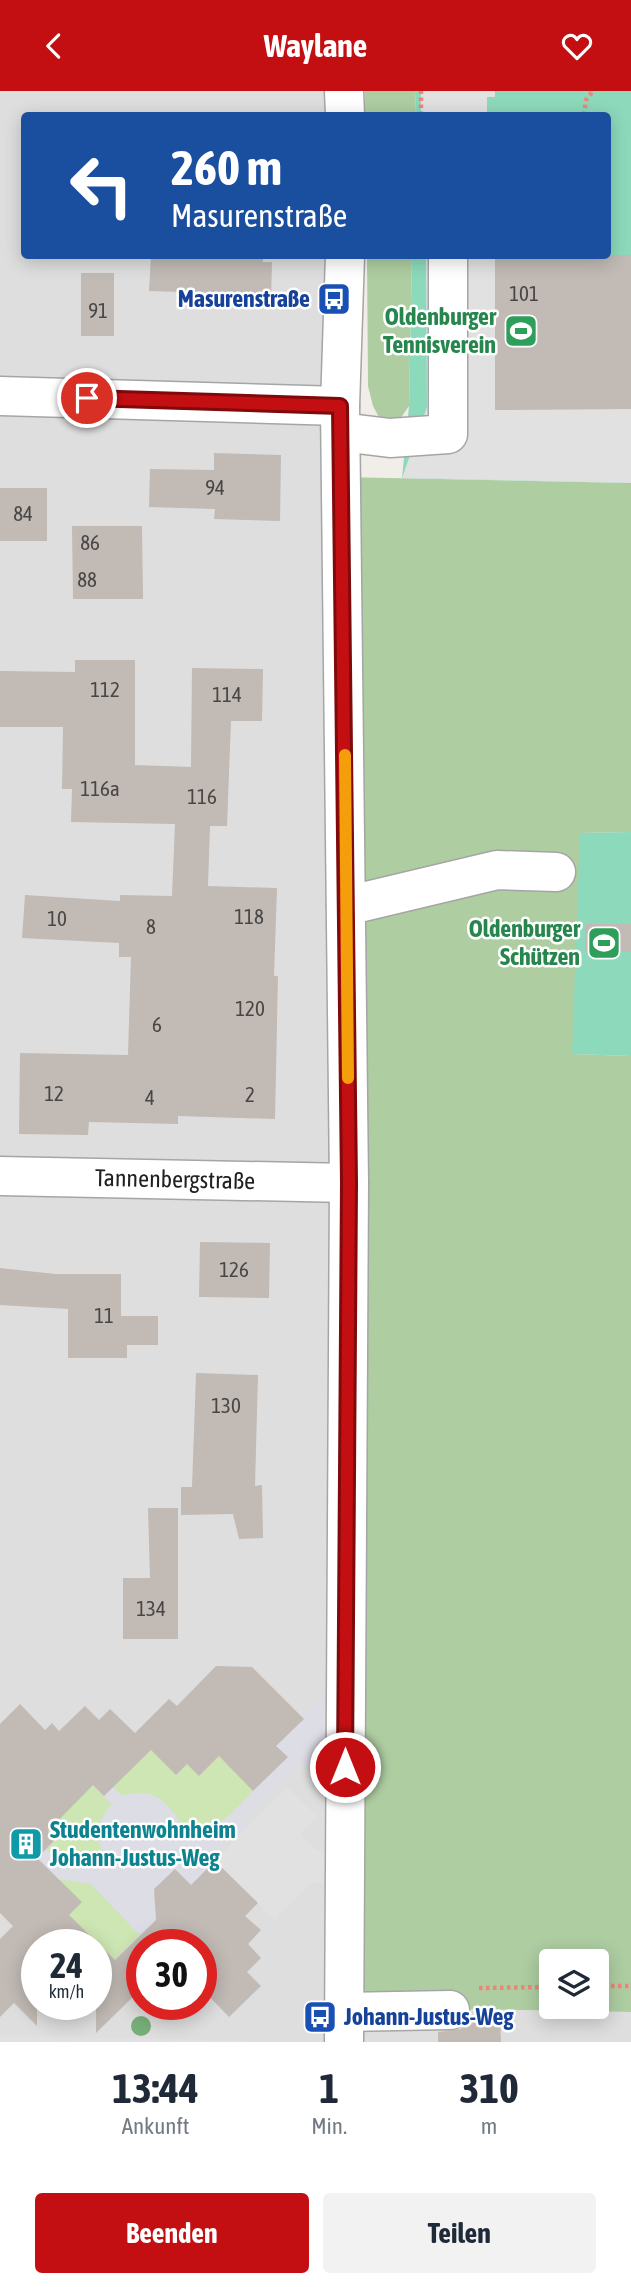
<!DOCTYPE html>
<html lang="de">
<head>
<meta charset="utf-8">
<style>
	:root { --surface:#fff; --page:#f2f2f3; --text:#1f2937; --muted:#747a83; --accent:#c30f12 }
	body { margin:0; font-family:"Asap Condensed",sans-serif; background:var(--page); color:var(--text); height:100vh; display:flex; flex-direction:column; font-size:26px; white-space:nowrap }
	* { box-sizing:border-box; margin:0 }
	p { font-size:23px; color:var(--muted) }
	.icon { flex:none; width:38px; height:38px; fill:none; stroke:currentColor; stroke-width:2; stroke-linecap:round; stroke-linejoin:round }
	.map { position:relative; height:1951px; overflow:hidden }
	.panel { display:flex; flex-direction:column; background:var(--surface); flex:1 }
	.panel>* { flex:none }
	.banner { position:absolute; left:21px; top:21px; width:590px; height:147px; border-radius:7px; box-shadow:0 4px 18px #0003; background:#1a4fa0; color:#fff; overflow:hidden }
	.controls { position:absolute; left:539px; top:1858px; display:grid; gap:14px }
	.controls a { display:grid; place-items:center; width:70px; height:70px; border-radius:7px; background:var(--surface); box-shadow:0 4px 18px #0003; font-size:35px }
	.speed { position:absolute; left:21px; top:1838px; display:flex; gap:14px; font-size:35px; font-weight:700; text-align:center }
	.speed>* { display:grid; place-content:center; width:91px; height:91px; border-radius:50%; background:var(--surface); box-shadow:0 4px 18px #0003; line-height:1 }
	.speed small { font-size:18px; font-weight:400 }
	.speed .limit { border:10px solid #d22; background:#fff; color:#111 }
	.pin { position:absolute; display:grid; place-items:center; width:60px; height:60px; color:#fff; margin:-30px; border:4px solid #fff; border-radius:50%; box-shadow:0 2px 7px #0007 }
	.me { position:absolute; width:77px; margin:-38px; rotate:0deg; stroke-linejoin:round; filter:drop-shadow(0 0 5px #0008) }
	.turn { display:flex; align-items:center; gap:24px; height:147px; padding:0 35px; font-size:32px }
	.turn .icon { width:91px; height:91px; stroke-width:2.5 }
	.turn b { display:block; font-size:49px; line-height:60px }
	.eta { display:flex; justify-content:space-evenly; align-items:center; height:119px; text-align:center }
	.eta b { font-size:42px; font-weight:700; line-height:49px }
	.primary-button { display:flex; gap:14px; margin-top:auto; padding:14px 35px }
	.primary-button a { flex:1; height:80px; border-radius:7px; background:var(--accent); color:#fff; font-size:28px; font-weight:700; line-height:80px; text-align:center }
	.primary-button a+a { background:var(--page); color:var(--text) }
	header { display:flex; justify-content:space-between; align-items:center; height:91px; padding:0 35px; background:var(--accent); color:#fff; font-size:32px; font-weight:700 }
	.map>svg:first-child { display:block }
	.residential { fill:#dfdede; fill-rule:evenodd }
	.grass { fill:#cde6b3 }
	.forest { fill:#aecda1; fill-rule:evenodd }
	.pitch { fill:#8dd9bb }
	.parking { fill:#e1e1e1 }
	.plaza { fill:#dddde6 }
	.building { fill:#c1bab5 }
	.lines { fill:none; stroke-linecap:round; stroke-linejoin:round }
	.minor-casing { stroke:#a5a5a5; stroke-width:41 }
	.path { stroke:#f0847a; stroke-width:4.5; stroke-dasharray:3.5 3.5; stroke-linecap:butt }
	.minor { stroke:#fff; stroke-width:38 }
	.tree { fill:#77ae78 }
	.route-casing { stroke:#7f0a0c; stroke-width:18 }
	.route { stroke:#c30f12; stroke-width:12 }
	.slow { stroke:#f59e0b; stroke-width:12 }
	.labels { text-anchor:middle; stroke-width:5; stroke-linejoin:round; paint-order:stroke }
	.number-label { font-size:21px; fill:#494746 }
	.transit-label { font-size:24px; font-weight:bold; fill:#164399; stroke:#fff; text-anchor:end }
	.leisure-label { font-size:24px; font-weight:bold; fill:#27864d; stroke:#fff; text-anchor:end }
	.street-label { font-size:24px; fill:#212121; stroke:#fff }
	.culture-label { font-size:24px; font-weight:bold; fill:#0d838f; stroke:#fff; text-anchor:start }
</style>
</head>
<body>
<header><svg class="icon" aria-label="back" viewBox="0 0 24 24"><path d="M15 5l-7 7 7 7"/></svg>Waylane<svg class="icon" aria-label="heart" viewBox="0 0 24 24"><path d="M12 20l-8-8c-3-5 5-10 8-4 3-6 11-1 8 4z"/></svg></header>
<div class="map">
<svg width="631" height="1951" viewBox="0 0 631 1951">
	<rect width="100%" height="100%" fill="#f1eee9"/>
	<path class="residential" d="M 0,0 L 347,0 L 347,24 L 24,24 L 24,164 L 346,165 L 350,1916 L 631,1921 L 631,1951 L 0,1951 ZM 37,1853 L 96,1853 L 96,1913 L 37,1913 ZM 142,1853 L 201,1853 L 201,1913 L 142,1913 Z"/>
	<g class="grass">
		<path d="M 151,1659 L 176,1684 L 187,1673 L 199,1685 L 219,1665 L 254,1700 C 229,1725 221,1737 184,1741 C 170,1713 156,1695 122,1705 L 113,1696 Z"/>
		<path d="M 71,1672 L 112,1713 C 96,1731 96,1745 105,1767 L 97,1774 L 62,1768 L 46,1759 L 56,1748 L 48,1740 Z"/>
		<path d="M 58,1788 L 91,1793 L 140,1844 L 107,1876 L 96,1853 L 84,1853 L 73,1842 L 69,1824 L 81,1811 Z"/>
	</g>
	<g class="forest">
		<path d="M 365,0 L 416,0 L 415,24 L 365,24 Z"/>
		<path d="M 367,165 L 412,165 L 409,315 L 398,331 L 382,332 L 373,315 L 368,295 Z"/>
		<path d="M 342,386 L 631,392 L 631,741 L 581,742 L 573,963 L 631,965 L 631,1921 L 350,1916 ZM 551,1871 L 597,1871 L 597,1916 L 551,1916 Z"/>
	</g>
	<g class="pitch">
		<path d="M 416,0 L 631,0 L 631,392 L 402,387 L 409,315 L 412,165 L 607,164 L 607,24 L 415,24 Z"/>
		<path d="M 631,741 L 631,965 L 572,963 L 580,742 Z"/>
	</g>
	<g class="parking">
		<path d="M 421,0 L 495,0 L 495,6 L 487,6 L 487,24 L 421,24 Z"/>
		<path d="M 426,165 L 495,165 L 523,318 L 631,318 L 631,392 L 402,387 L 427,316 Z"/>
		<path d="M 287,1696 L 317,1725 L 300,1744 L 316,1759 L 345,1759 L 344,1791 L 312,1792 L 275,1829 L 215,1770 Z"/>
		<path d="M 0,1944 L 247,1950 L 247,1951 L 0,1951 Z"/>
	</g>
	<path class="plaza" d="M 322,1608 L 328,1696 L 301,1670 L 244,1729 L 249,1734 L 239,1745 L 233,1740 L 210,1764 L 215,1770 L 191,1794 L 175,1778 L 154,1798 L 156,1828 L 140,1844 L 91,1793 L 58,1788 L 37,1767 L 46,1759 L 62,1768 L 98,1774 L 105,1766 L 97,1748 L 97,1735 L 112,1714 L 104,1705 L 113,1696 L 122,1705 L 134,1702 L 150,1703 L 162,1709 L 175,1723 L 184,1741 L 213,1736 L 228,1726 L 287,1666 L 276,1655 Z"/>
	<g class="building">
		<path d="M 151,164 L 263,164 L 263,171 L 272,171 L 271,209 L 214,206 L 215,202 L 149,200 Z"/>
		<path d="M 495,164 L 631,164 L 631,318 L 495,319 Z"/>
		<rect x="81" y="182" width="33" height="63"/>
		<path d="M 214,362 L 281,364 L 280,430 L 214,428 L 215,418 L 149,416 L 150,378 L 214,379 Z"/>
		<rect x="0" y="397" width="47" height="53"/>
		<path d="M 72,435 L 142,435 L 143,508 L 73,508 Z"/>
		<path d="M 75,569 L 135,569 L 135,674 L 191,676 L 192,577 L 263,578 L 262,630 L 231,630 L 227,735 L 210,735 L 208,795 L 277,797 L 274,885 L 278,885 L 275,1028 L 178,1025 L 178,1033 L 89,1031 L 88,1044 L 19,1043 L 20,962 L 128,964 L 131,866 L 119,866 L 119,852 L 22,847 L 25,804 L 120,810 L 120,804 L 172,805 L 175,733 L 71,731 L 72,698 L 62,698 L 63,636 L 0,636 L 0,580 L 75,581 Z"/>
		<rect x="585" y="833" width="46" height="28"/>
		<path d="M 200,1151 L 270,1152 L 269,1207 L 199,1206 Z"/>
		<path d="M 0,1177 L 55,1183 L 121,1183 L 121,1225 L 158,1225 L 158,1254 L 127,1254 L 127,1267 L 68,1267 L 68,1218 L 0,1214 Z"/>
		<path d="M 196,1282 L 258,1284 L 255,1395 L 262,1394 L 263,1447 L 239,1448 L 233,1423 L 181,1424 L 181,1396 L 192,1396 Z"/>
		<path d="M 148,1417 L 178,1417 L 178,1548 L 123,1548 L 123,1487 L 150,1487 Z"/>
		<path d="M 216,1575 L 252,1576 L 304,1628 L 276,1655 L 288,1666 L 253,1700 L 219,1665 L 199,1685 L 187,1673 L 176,1684 L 151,1659 L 104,1705 L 93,1694 L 48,1740 L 56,1748 L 37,1767 L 82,1811 L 69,1824 L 115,1869 L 156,1829 L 154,1798 L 175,1778 L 191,1794 L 215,1770 L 258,1812 L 245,1825 L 261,1839 L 248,1853 L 261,1867 L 247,1881 L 261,1895 L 229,1926 L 201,1897 L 201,1853 L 142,1853 L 142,1897 L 96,1942 L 96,1853 L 37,1853 L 37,1935 L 14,1912 L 0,1926 L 0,1848 L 13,1835 L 0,1822 L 0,1633 L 20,1613 L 45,1639 L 52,1632 L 59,1640 L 85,1615 L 99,1629 L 110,1618 L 135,1642 L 169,1608 L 177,1615 Z"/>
		<path d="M 500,1923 L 501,1951 L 438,1951 L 438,1941 L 461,1938 L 469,1930 L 471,1924 Z"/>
	</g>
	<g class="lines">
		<defs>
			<g id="minor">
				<path d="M 344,0 L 345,24"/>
				<path d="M 0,305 L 340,315"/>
				<path d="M 341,341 L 390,347 L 448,343 L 448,164"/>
				<path d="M 346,815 L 497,779 L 556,781"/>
				<path id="s1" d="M 0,1085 L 349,1092"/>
				<path d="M 344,1921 L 450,1919"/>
				<path d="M 344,1951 L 349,1092 L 340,315 L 345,164"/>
			</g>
		</defs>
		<use href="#minor" class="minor-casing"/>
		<g class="path">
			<path d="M 421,24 L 421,0"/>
			<path d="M 584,24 L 586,9 L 593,0"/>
			<path d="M 597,1895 L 631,1895"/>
			<path d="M 479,1897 L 551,1896"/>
		</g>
		<use href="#minor" class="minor"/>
	</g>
	<circle class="tree" cx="141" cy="1935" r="10"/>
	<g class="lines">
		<defs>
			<path id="route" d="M 87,307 L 340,315 L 349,1092 L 345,1676"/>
		</defs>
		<use href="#route" class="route-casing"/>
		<use href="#route" class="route"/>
		<path class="slow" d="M 345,664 L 348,987"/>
	</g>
	<defs>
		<symbol id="bus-square" viewBox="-11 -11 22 22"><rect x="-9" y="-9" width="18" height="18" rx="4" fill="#1a4fb4" stroke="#fff"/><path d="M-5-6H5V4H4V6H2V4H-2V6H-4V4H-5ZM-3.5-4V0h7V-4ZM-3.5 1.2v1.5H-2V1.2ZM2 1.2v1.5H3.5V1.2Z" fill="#fff"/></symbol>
		<symbol id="stadium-square" viewBox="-11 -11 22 22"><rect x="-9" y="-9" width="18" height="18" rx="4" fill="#2e9e5b" stroke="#fff"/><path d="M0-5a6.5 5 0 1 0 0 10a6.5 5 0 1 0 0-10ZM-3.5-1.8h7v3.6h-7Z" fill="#fff"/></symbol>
		<symbol id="building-square" viewBox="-11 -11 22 22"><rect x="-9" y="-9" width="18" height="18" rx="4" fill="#0f9aa8" stroke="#fff"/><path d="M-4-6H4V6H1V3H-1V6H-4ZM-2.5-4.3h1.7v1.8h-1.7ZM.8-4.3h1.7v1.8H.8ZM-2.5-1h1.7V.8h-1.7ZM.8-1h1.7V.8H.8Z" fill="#fff"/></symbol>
	</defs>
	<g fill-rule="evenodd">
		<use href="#bus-square" x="315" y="189" width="38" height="38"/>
		<use href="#stadium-square" x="502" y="221" width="38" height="38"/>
		<use href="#stadium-square" x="585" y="833" width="38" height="38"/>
		<use href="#building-square" x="7" y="1734" width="38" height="38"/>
		<use href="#bus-square" x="301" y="1907" width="38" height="38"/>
	</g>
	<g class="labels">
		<g class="number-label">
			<text x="524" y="210">101</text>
			<text x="98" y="227">91</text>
			<text x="215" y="404">94</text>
			<text x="23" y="430">84</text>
			<text x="90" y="459">86</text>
			<text x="87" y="496">88</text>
			<text x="105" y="606">112</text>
			<text x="227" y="611">114</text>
			<text x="100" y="705">116a</text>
			<text x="202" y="713">116</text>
			<text x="249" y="833">118</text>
			<text x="57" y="835">10</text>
			<text x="151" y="843">8</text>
			<text x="250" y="925">120</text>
			<text x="157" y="941">6</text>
			<text x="54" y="1010">12</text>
			<text x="250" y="1011">2</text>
			<text x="150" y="1014">4</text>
			<text x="234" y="1186">126</text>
			<text x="104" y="1232">11</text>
			<text x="226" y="1322">130</text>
			<text x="151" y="1525">134</text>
		</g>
		<g class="transit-label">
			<text x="310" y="216">Masurenstraße</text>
			<text x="344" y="1934" text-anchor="start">Johann-Justus-Weg</text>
		</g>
		<g class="leisure-label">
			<text x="496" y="234">Oldenburger<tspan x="496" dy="28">Tennisverein</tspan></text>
			<text x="580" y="846">Oldenburger<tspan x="580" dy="28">Schützen</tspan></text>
		</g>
		<g class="street-label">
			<text dy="8" stroke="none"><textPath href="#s1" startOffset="175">Tannenbergstraße</textPath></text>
		</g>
		<g class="culture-label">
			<text x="50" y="1747">Studentenwohnheim<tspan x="50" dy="28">Johann-Justus-Weg</tspan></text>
		</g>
	</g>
</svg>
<div class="controls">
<a><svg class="icon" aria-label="layers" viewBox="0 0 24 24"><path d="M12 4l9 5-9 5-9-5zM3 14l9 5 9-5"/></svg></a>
</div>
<div class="speed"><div>24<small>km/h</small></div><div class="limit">30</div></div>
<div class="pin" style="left:87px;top:307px;background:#d93025"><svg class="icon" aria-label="arrive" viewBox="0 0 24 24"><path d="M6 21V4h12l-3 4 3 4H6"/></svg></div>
<svg class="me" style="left:345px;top:1676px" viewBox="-20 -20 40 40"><circle r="17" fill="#c30f12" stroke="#fff" stroke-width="3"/><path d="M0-11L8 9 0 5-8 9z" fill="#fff"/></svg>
<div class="banner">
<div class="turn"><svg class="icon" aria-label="left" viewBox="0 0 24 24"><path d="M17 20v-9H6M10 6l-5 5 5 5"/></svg><div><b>260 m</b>Masurenstraße</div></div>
</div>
</div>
<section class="panel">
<div class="eta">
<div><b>13:44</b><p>Ankunft</p></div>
<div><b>1</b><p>Min.</p></div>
<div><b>310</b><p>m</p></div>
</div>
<div class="primary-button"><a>Beenden</a><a>Teilen</a></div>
</section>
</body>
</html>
